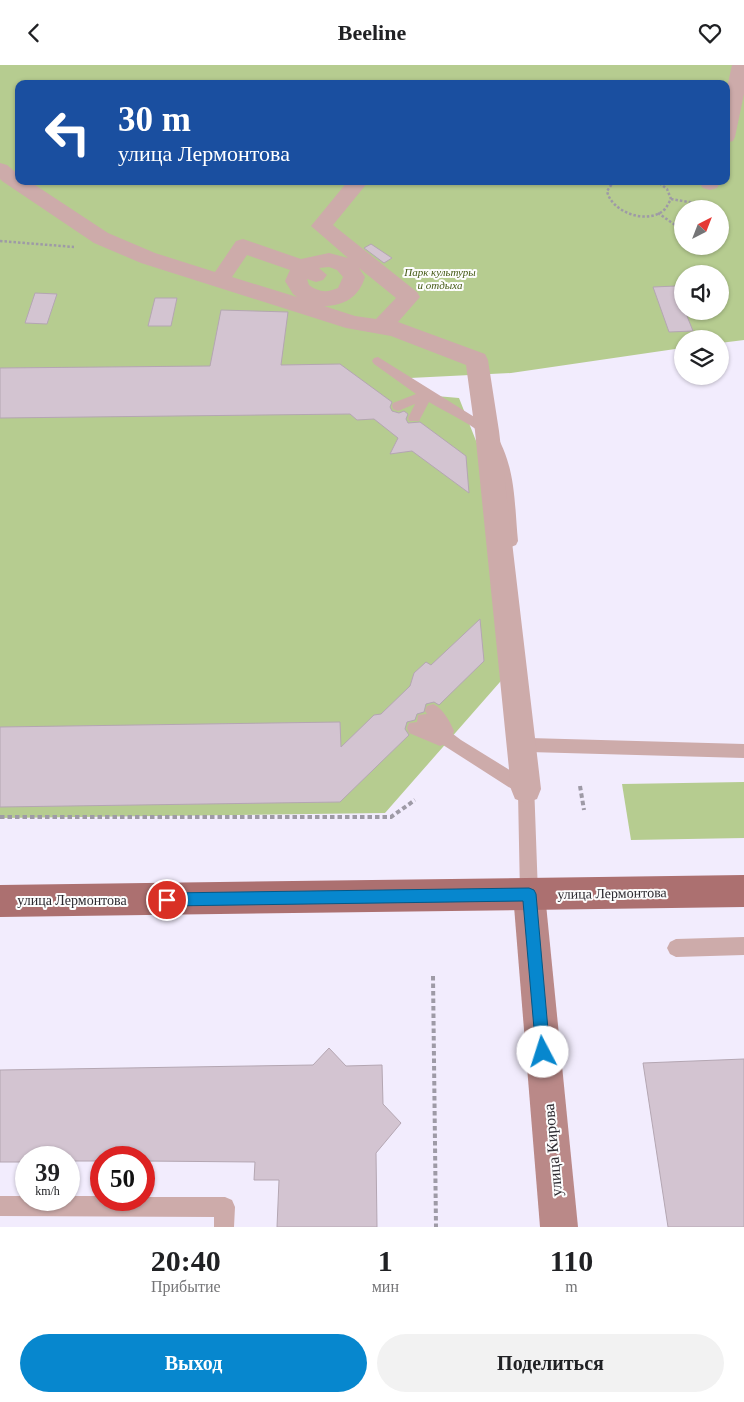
<!DOCTYPE html>
<html lang="ru">
<head>
<meta charset="utf-8">
<style>
	:root { --surface:#fff; --page:#f2f2f2; --text:#202124; --muted:#757577; --accent:#0787ce }
	body { margin:0; font-family:Georgia,serif; background:var(--page); color:var(--text); height:100vh; display:flex; flex-direction:column; font-size:19px; white-space:nowrap }
	* { box-sizing:border-box; margin:0 }
	p { font-size:16px; color:var(--muted) }
	.icon { flex:none; width:28px; height:28px; fill:none; stroke:currentColor; stroke-width:2; stroke-linecap:round; stroke-linejoin:round }
	.map { position:relative; height:1162px; overflow:hidden }
	.sheet { display:flex; flex-direction:column; background:var(--surface); flex:1 }
	.sheet>* { flex:none }
	.guide { position:absolute; left:15px; top:15px; width:715px; height:105px; border-radius:10px; box-shadow:0 1px 4px #0004; background:#1a4fa0; color:#fff; overflow:hidden }
	.needle { width:32px; rotate:42deg }
	.controls { position:absolute; left:674px; top:135px; display:grid; gap:10px }
	.controls a { display:grid; place-items:center; width:55px; height:55px; border-radius:50%; background:var(--surface); box-shadow:0 1px 4px #0004; font-size:25px }
	.speed { position:absolute; left:15px; top:1081px; display:flex; gap:10px; font-size:25px; font-weight:700; text-align:center }
	.speed>* { display:grid; place-content:center; width:65px; height:65px; border-radius:50%; background:var(--surface); box-shadow:0 1px 4px #0004; line-height:1 }
	.speed small { font-size:12px; font-weight:400 }
	.speed .limit { border:8px solid #d22; background:#fff; color:#111 }
	.pin { position:absolute; display:grid; place-items:center; width:42px; height:42px; color:#fff; margin:-21px; border:2px solid #fff; border-radius:50%; box-shadow:0 1px 5px #0007 }
	.me { position:absolute; width:55px; margin:-28px; rotate:355deg; stroke-linejoin:round; filter:drop-shadow(0 0 4px #0008) }
	.turn { display:flex; align-items:center; gap:18px; height:105px; padding:0 20px; font-size:22px }
	.turn .icon { width:65px; height:65px; stroke-width:2.5 }
	.turn b { display:block; font-size:35px; line-height:42px }
	.eta { display:flex; justify-content:space-evenly; align-items:center; height:85px; text-align:center }
	.eta b { font-size:30px; font-weight:700; line-height:35px }
	.cta { display:flex; gap:10px; margin-top:auto; padding:10px 20px }
	.cta a { flex:1; height:58px; border-radius:30px; background:var(--accent); color:#fff; font-size:20px; font-weight:700; line-height:58px; text-align:center }
	.cta a+a { background:var(--page); color:var(--text) }
	header { display:flex; justify-content:space-between; align-items:center; height:65px; padding:0 20px; background:var(--surface); font-size:22px; font-weight:700 }
	.map>svg:first-child { display:block }
	.green { fill:#b6cc90; fill-rule:evenodd }
	.building { fill:#d3c4d1; stroke:#b4a6b2 }
	.lines { fill:none; stroke-linecap:round; stroke-linejoin:round }
	.path-far1 { stroke:#9e9aa6; stroke-width:2.5; stroke-dasharray:2.5 2; stroke-linecap:butt }
	.path { stroke:#9e9aa6; stroke-width:4; stroke-dasharray:4.5 3; stroke-linecap:butt }
	.lane { fill:#cdabaa; fill-rule:evenodd }
	.street { fill:#cdabaa; fill-rule:evenodd }
	.secondary { fill:#ba8988; fill-rule:evenodd }
	.primary { fill:#ac7070; fill-rule:evenodd }
	.route { fill:#0787ce; stroke:#055886 }
	.labels { text-anchor:middle; stroke-width:4; stroke-linejoin:round; paint-order:stroke }
	.far-park-label { font-size:11px; font-style:italic; fill:#455a16; stroke:#fdfdfd }
	.street-label { font-size:14px; fill:#2c2a30; stroke:#fdfdfd }
	.near-street-label { font-size:16px; fill:#2c2a30; stroke:#fdfdfd }
</style>
</head>
<body>
<header><svg class="icon" aria-label="back" viewBox="0 0 24 24"><path d="M15 5l-7 7 7 7"/></svg>Beeline<svg class="icon" aria-label="heart" viewBox="0 0 24 24"><path d="M12 20l-8-8c-3-5 5-10 8-4 3-6 11-1 8 4z"/></svg></header>
<div class="map">
<svg width="744" height="1162" viewBox="0 0 744 1162">
	<rect width="100%" height="100%" fill="#f2ecfd"/>
	<g class="green">
		<path d="M 0,0 L 744,0 L 744,275 L 720,278 L 720,274 L 682,274 L 682,283 L 511,308 L 410,313 L 436,331 L 459,333 L 486,401 L 507,609 L 385,748 L 0,753 ZM 19,19 L 726,19 L 726,116 L 19,116 ZM 682,144 L 720,144 L 720,181 L 682,181 ZM 682,209 L 720,209 L 720,246 L 682,246 Z"/>
		<path d="M 744,717 L 744,773 L 631,775 L 622,719 Z"/>
	</g>
	<g class="building">
		<path d="M 371,179 L 392,193 L 384,198 L 364,183 Z"/>
		<path d="M 676,221 L 682,238 L 682,246 L 685,246 L 693,266 L 669,267 L 653,222 Z"/>
		<path d="M 35,228 L 57,229 L 47,259 L 25,258 Z"/>
		<path d="M 155,233 L 177,233 L 171,261 L 148,261 Z"/>
		<path d="M 221,245 L 288,247 L 281,300 L 340,299 L 392,337 L 390,342 L 392,346 L 399,348 L 404,346 L 408,349 L 406,354 L 408,358 L 420,357 L 466,391 L 469,428 L 412,386 L 390,389 L 398,373 L 374,354 L 357,355 L 350,349 L 0,353 L 0,303 L 210,301 Z"/>
		<path d="M 480,554 L 484,596 L 439,640 L 434,637 L 426,639 L 424,647 L 417,649 L 415,655 L 407,657 L 405,664 L 409,670 L 340,737 L 0,742 L 0,662 L 340,657 L 341,682 L 374,650 L 381,649 L 410,621 L 414,608 L 426,597 L 431,600 Z"/>
		<path d="M 329,983 L 346,1001 L 382,1000 L 383,1039 L 401,1058 L 376,1088 L 377,1162 L 277,1162 L 279,1115 L 254,1115 L 255,1097 L 144,1096 L 144,1092 L 101,1092 L 101,1096 L 69,1096 L 69,1092 L 26,1092 L 26,1097 L 0,1097 L 0,1005 L 313,1000 Z"/>
		<path d="M 744,994 L 744,1162 L 668,1162 L 643,998 Z"/>
	</g>
	<g class="lines">
		<g class="path-far1">
			<path d="M 614,116 L 607,126 C 611,147 648,161 665,144 C 667,142 669,137 671,134 L 667,124 L 657,116"/>
			<path d="M 671,134 L 695,138"/>
			<path d="M 658,148 L 678,162"/>
			<path d="M 0,176 L 74,182"/>
		</g>
		<g class="path">
			<path d="M 580,721 L 584,745"/>
			<path d="M 0,752 L 391,752 L 415,735"/>
			<path d="M 433,911 L 436,1162"/>
		</g>
		<g class="lane">
			<path d="M 378,292 L 492,363 C 516,399 514,434 518,476 L 516,480 L 511,482 L 506,480 L 504,476 C 502,449 502,387 482,369 C 468,357 445,347 429,337 L 419,356 L 409,356 L 408,353 L 415,339 L 398,346 L 393,344 L 392,341 L 393,338 L 416,329 L 374,299 L 372,296 L 374,293 Z"/>
			<path d="M 433,639 C 443,643 450,657 454,666 L 453,669 L 461,675 L 521,712 L 526,710 L 532,713 L 534,718 L 538,829 L 535,835 L 529,838 L 523,835 L 520,829 L 518,728 L 443,680 L 440,681 L 409,668 L 407,663 L 409,658 L 417,657 L 418,650 L 427,649 L 425,646 L 427,641 Z"/>
			<path d="M 529,673 L 744,679 L 744,693 L 529,687 L 523,685 L 521,680 L 523,675 Z"/>
			<path d="M 744,872 L 744,890 L 676,892 L 670,889 L 667,883 L 670,877 L 676,874 Z"/>
			<path d="M 0,1131 L 26,1131 L 26,1135 L 69,1135 L 69,1131 L 101,1131 L 101,1135 L 144,1135 L 144,1132 L 225,1132 L 232,1135 L 235,1142 L 234,1162 L 214,1162 L 214,1152 L 0,1151 Z"/>
		</g>
		<g class="street">
			<path d="M 732,0 L 744,0 L 744,29 L 735,72 L 733,76 L 726,78 L 726,27 Z"/>
			<path d="M 0,98 L 7,100 L 19,110 L 19,116 L 29,116 L 108,168 L 155,188 L 215,207 L 236,176 L 243,174 L 301,194 L 329,188 L 348,193 L 311,161 L 348,116 L 369,116 L 333,160 L 417,227 L 420,232 L 398,257 L 485,289 L 488,295 L 499,366 L 541,724 L 537,734 L 526,738 L 515,734 L 511,724 L 475,366 L 466,300 L 391,271 L 346,263 L 141,198 L 94,178 L 2,116 L 0,114 ZM 247,190 L 290,205 L 285,216 L 293,229 L 297,232 L 232,212 ZM 329,202 L 337,205 L 343,212 L 338,223 C 327,228 318,227 309,220 L 307,214 L 316,217 L 323,215 L 327,210 L 319,203 ZM 359,203 L 396,233 L 376,254 L 355,251 L 324,241 C 344,241 359,232 365,212 Z"/>
			<path d="M 701,116 L 721,116 L 717,123 L 710,125 L 703,123 L 700,119 Z"/>
		</g>
		<path class="secondary" d="M 529,813 L 540,818 L 545,829 L 578,1162 L 540,1162 L 513,829 L 518,818 Z"/>
		<path class="primary" d="M 744,810 L 744,842 L 0,852 L 0,820 Z"/>
	</g>
	<path class="route" d="M 529,823 L 534,825 L 536,829 L 550,987 L 548,992 L 543,994 L 538,992 L 536,987 L 523,836 L 167,841 L 162,839 L 160,835 L 162,830 L 167,828 Z"/>
	<g class="labels">
		<g class="far-park-label">
			<text x="440" y="211">Парк культуры<tspan x="440" dy="13">и отдыха</tspan></text>
		</g>
		<g class="street-label">
			<text transform="translate(612 828) rotate(-1)" y="5">улица Лермонтова</text>
			<text x="72" y="840">улица Лермонтова</text>
		</g>
		<g class="near-street-label">
			<text transform="translate(552 1085) rotate(-95)" y="6">улица Кирова</text>
		</g>
	</g>
</svg>
<div class="controls">
<a><svg class="needle" viewBox="-14 -14 28 28"><path d="M0-13l5 13h-10z" fill="#e53935"/><path d="M0 13l5-13h-10z" fill="#757577"/></svg></a>
<a><svg class="icon" aria-label="sound" viewBox="0 0 24 24"><path d="M4 9h4l5-4v14l-5-4H4zM17 9q2 3 0 6"/></svg></a>
<a><svg class="icon" aria-label="layers" viewBox="0 0 24 24"><path d="M12 4l9 5-9 5-9-5zM3 14l9 5 9-5"/></svg></a>
</div>
<div class="speed"><div>39<small>km/h</small></div><div class="limit">50</div></div>
<div class="pin" style="left:167px;top:835px;background:#d93025"><svg class="icon" aria-label="arrive" viewBox="0 0 24 24"><path d="M6 21V4h12l-3 4 3 4H6"/></svg></div>
<svg class="me" style="left:543px;top:987px" viewBox="-20 -20 40 40"><circle r="19" fill="#fff"/><path d="M0-13L10 11 0 6-10 11z" fill="#0787ce"/></svg>
<div class="guide">
<div class="turn"><svg class="icon" aria-label="left" viewBox="0 0 24 24"><path d="M17 20v-9H6M10 6l-5 5 5 5"/></svg><div><b>30 m</b>улица Лермонтова</div></div>
</div>
</div>
<section class="sheet">
<div class="eta">
<div><b>20:40</b><p>Прибытие</p></div>
<div><b>1</b><p>мин</p></div>
<div><b>110</b><p>m</p></div>
</div>
<div class="cta"><a>Выход</a><a>Поделиться</a></div>
</section>
</body>
</html>
